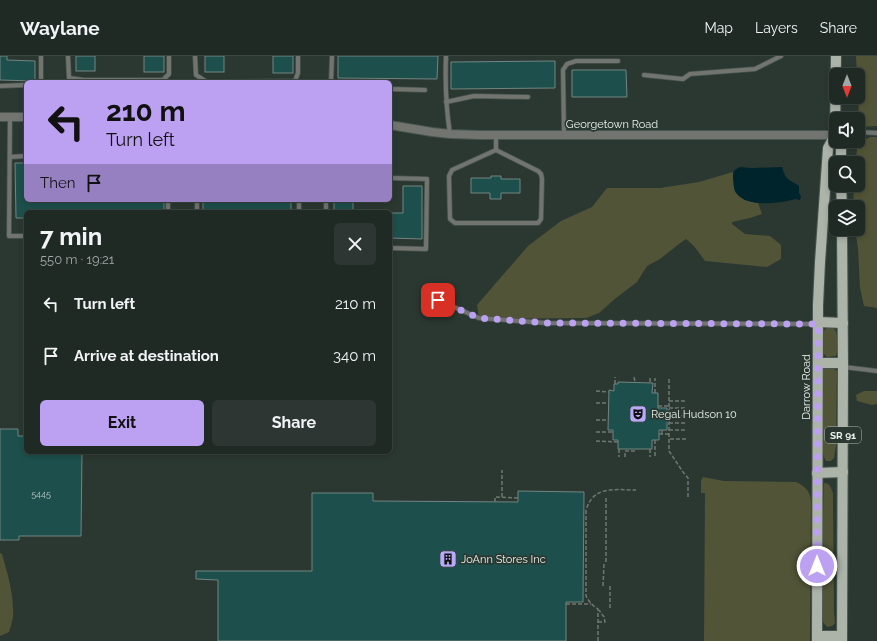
<!DOCTYPE html>
<html lang="en">
<head>
<meta charset="utf-8">
<style>
	:root { --surface:#202a25; --page:#2d3632; --text:#f1f3f6; --muted:#a2a7a7; --line:#3d4642; --accent:#bca0f2 }
	body { margin:0; font-family:Raleway,sans-serif; background:var(--page); color:var(--text); height:100vh; display:flex; flex-direction:column; font-size:15px; white-space:nowrap }
	* { box-sizing:border-box; margin:0 }
	p { font-size:13px; color:var(--muted) }
	.icon { flex:none; width:22px; height:22px; fill:none; stroke:currentColor; stroke-width:2; stroke-linecap:round; stroke-linejoin:round }
	.map { position:relative; flex:1; overflow:hidden }
	.panel { position:absolute; left:24px; top:154px; width:368px; height:244px; display:flex; flex-direction:column; background:var(--surface); border-radius:6px; box-shadow:0 2px 6px #0003,0 0 0 1px var(--line) }
	.panel>* { flex:none }
	.top-card { position:absolute; left:24px; top:24px; width:368px; height:122px; border-radius:6px; box-shadow:0 2px 6px #0003,0 0 0 1px var(--line); background:#bca0f2; color:#111; overflow:hidden }
	.needle { width:26px; rotate:180deg }
	.fabs { position:absolute; left:829px; top:12px; display:grid; gap:8px }
	.fabs a { display:grid; place-items:center; width:36px; height:36px; border-radius:6px; background:var(--surface); box-shadow:0 2px 6px #0003,0 0 0 1px var(--line); font-size:20px }
	.pin { position:absolute; display:grid; place-items:center; width:34px; height:34px; color:#fff; margin:-17px; border-radius:8px; box-shadow:0 2px 6px #0006 }
	.me { position:absolute; width:44px; margin:-22px; rotate:0deg; stroke-linejoin:round; filter:drop-shadow(0 0 3px #0008) }
	.turn { display:flex; align-items:center; gap:14px; height:84px; padding:0 16px; font-size:18px }
	.turn .icon { width:52px; height:52px; stroke-width:2.5 }
	.turn b { display:block; font-size:28px; line-height:34px }
	.then { display:flex; align-items:center; height:38px; padding:0 16px; background:#0003; gap:8px; font-size:15px }
	.round { display:grid; place-items:center; flex:none; width:42px; height:42px; border-radius:6px; background:var(--page) }
	.headline { display:flex; align-items:center; justify-content:space-between; height:68px; padding:0 16px }
	h1 { font-size:24px; font-weight:700; line-height:30px }
	.primary-button { display:flex; gap:8px; margin-top:auto; padding:8px 16px }
	.primary-button a { flex:1; height:46px; border-radius:6px; background:var(--accent); color:#111; font-size:16px; font-weight:700; line-height:46px; text-align:center }
	.primary-button a+a { background:var(--page); color:var(--text) }
	ul { padding:0; list-style:none }
	li { display:flex; align-items:center; gap:12px; height:52px; padding:0 16px }
	li div { flex:1 }
	li b { display:block; font-size:15px }
	li em { font-style:normal }
	header { display:flex; align-items:center; gap:24px; box-sizing:border-box; height:56px; padding:0 20px; background:var(--surface); border-bottom:1px solid var(--line) }
	header strong { font-size:19px }
	nav { display:flex; gap:22px; margin-inline-start:auto; font-size:14px }
	.map>svg:first-child { display:block }
	.green { fill:#525437 }
	.water { fill:#00242b }
	.building { fill:#1d504c; stroke:#738482 }
	.lines { fill:none; stroke-linecap:round; stroke-linejoin:round }
	.service-casing { stroke:#49554f; stroke-width:5.5 }
	.minor-casing { stroke:#49554f; stroke-width:10 }
	.primary-casing { stroke:#49554f; stroke-width:12 }
	.path { stroke:#6d7872; stroke-width:1.5; stroke-dasharray:4 2; stroke-linecap:butt }
	.service { stroke:#71746f; stroke-width:4 }
	.minor { stroke:#71746f; stroke-width:8 }
	.primary { stroke:#acb3a9; stroke-width:10 }
	.route { stroke:#bca0f2; stroke-width:7; stroke-dasharray:0 12.6 }
	.labels { text-anchor:middle; stroke-width:3.5; stroke-linejoin:round; paint-order:stroke }
	.number-label { font-size:9px; fill:#b5c8c4 }
	.shield { fill:#2b3831; stroke:#afb9b4; stroke-width:1 }
	.shield-label { font-size:10px; font-weight:bold; fill:#e8f0ec }
	.street-label { font-size:11px; fill:#e8f0ec; stroke:#2b3831 }
	.poi-label { font-size:11px; fill:#e8f0ec; stroke:#2b3831; text-anchor:start }
</style>
</head>
<body>
<header>
<strong>Waylane</strong>
<nav><a>Map</a><a>Layers</a><a>Share</a></nav>
</header>
<div class="map">
<svg width="877" height="585" viewBox="0 0 877 585">
	<rect width="100%" height="100%" fill="#2b3831"/>
	<g class="green">
		<path d="M 856,0 L 877,0 L 877,70 L 859,71 L 858,19 L 857,19 Z"/>
		<path d="M 870,81 L 877,81 L 877,252 L 864,250 L 860,232 L 858,192 L 855,173 L 858,173 L 858,151 L 853,151 L 854,129 L 858,129 L 858,107 L 855,107 L 858,88 Z"/>
		<path d="M 733,116 C 734,137 735,143 758,147 L 762,158 L 750,162 L 732,166 L 732,168 L 745,178 L 770,180 L 781,189 L 781,203 L 767,211 L 705,205 L 694,190 L 686,183 L 679,188 L 660,203 L 647,210 L 637,226 L 616,242 L 599,257 L 586,262 L 490,263 L 479,262 L 477,249 L 528,190 L 561,165 L 592,151 L 607,132 L 660,132 L 699,126 Z"/>
		<path d="M 831,271 C 833,272 835,273 836,276 C 838,280 838,295 836,300 L 827,301 L 823,297 L 823,277 L 825,273 Z"/>
		<path d="M 832,311 L 837,315 L 836,389 L 834,402 L 831,405 L 826,405 L 824,401 L 822,392 L 822,315 L 825,312 Z"/>
		<path d="M 864,335 L 877,335 L 877,348 L 872,349 L 857,345 L 856,339 Z"/>
		<path d="M 703,421 C 710,422 717,424 724,425 L 796,426 C 805,430 810,435 811,445 L 810,585 L 704,585 L 705,437 L 701,437 L 701,425 Z"/>
		<path d="M 824,427 C 830,427 831,432 833,437 L 834,556 L 835,567 L 832,570 L 827,571 L 823,566 L 821,563 L 822,498 Z"/>
		<path d="M 0,497 L 2,498 C 7,516 13,535 13,554 C 14,562 11,569 9,576 L 0,580 Z"/>
	</g>
	<path class="water" d="M 740,111 L 752,112 L 782,111 C 783,113 783,115 784,117 C 786,124 794,126 799,130 L 799,137 L 801,140 L 800,144 L 796,143 C 781,147 748,152 737,138 C 733,134 734,128 733,123 C 733,116 733,114 740,111 Z"/>
	<g class="building">
		<path d="M 0,0 L 7,0 L 7,4 L 35,5 L 35,25 L 0,24 Z"/>
		<rect x="76" y="0" width="19" height="15"/>
		<rect x="144" y="0" width="20" height="16"/>
		<rect x="205" y="0" width="19" height="16"/>
		<rect x="273" y="0" width="20" height="17"/>
		<path d="M 338,0 L 438,0 L 437,23 L 338,22 Z"/>
		<path d="M 555,5 L 555,32 L 451,33 L 451,6 Z"/>
		<path d="M 572,14 L 626,14 L 627,41 L 572,41 Z"/>
		<path d="M 15,107 L 26,107 L 26,144 L 164,144 L 164,156 L 26,156 L 26,162 L 16,162 Z"/>
		<path d="M 491,120 L 501,120 L 501,123 L 520,123 L 520,137 L 501,137 L 501,143 L 490,143 L 490,137 L 471,137 L 471,122 L 491,122 Z"/>
		<path d="M 403,130 L 422,130 L 422,183 L 390,182 L 390,157 L 403,157 Z"/>
		<rect x="203" y="144" width="88" height="12"/>
		<rect x="334" y="144" width="19" height="12"/>
		<path d="M 618,326 L 653,327 L 652,337 L 658,337 L 658,352 L 667,352 L 667,374 L 659,374 L 659,384 L 652,384 L 652,393 L 618,393 L 618,384 L 613,384 L 613,374 L 608,374 L 609,334 L 614,335 L 614,328 L 618,328 Z"/>
		<path d="M 0,373 L 18,373 L 18,380 L 26,380 L 26,396 L 82,396 L 81,480 L 19,480 L 19,484 L 0,484 Z"/>
		<path d="M 518,435 L 584,436 L 583,546 L 566,546 L 566,585 L 218,585 L 218,524 L 196,523 L 196,515 L 312,515 L 312,437 L 373,437 L 373,445 L 518,446 Z"/>
	</g>
	<g class="lines">
		<defs>
			<g id="service">
				<path d="M 68,0 L 69,22 L 84,24 L 163,24 L 169,18 L 169,0"/>
				<path d="M 195,0 L 196,19 L 207,26 L 295,25 L 298,17 L 298,0"/>
				<path d="M 446,0 C 445,26 446,52 450,78"/>
				<path d="M 644,19 L 683,23 L 690,18 L 755,13 L 781,0"/>
				<path d="M 41,26 L 41,0"/>
				<path d="M 331,26 L 332,0"/>
				<path d="M 0,30 L 26,29"/>
				<path d="M 390,33 L 425,34"/>
				<path d="M 446,46 L 474,40 L 528,41"/>
				<path d="M 10,61 L 9,180 L 26,180"/>
				<path d="M 858,76 L 877,77"/>
				<path d="M 496,79 L 496,94 L 538,115 L 541,118 L 542,123 L 541,163 L 538,167 L 455,167 L 450,163 L 449,120 L 452,114 L 496,94"/>
				<path d="M 564,79 L 563,14 L 567,8 L 576,5 L 618,5"/>
				<path d="M 10,101 L 26,100"/>
				<path d="M 390,122 L 427,123 L 426,193 L 390,192"/>
				<path d="M 168,144 L 168,156"/>
				<path d="M 197,144 L 197,156"/>
				<path d="M 299,144 L 299,156"/>
				<path d="M 326,156 L 326,144"/>
				<path d="M 438,244 L 479,262 L 547,267 L 818,268"/>
				<path d="M 844,311 L 877,315"/>
			</g>
			<g id="minor">
				<path d="M 0,61 L 26,61"/>
				<path d="M 390,69 L 432,76 L 450,78 L 480,79 L 835,79"/>
			</g>
			<g id="primary">
				<path d="M 838,85 L 841,90 L 841,107"/>
				<path d="M 841,129 L 842,151"/>
				<path d="M 842,173 L 843,311 L 842,585"/>
				<path d="M 818,266 L 843,267"/>
				<path d="M 818,307 L 843,307"/>
				<path d="M 817,417 L 843,416"/>
				<path d="M 817,580 L 842,580"/>
				<path d="M 817,585 L 818,249 L 820,206 L 828,92 L 835,79 L 836,0"/>
			</g>
		</defs>
		<use href="#service" class="service-casing"/>
		<use href="#minor" class="minor-casing"/>
		<use href="#primary" class="primary-casing"/>
		<g class="path">
			<path d="M 634,321 L 635,326"/>
			<path d="M 650,322 L 650,327"/>
			<path d="M 669,323 L 669,395 L 683,416 L 688,422 L 688,442"/>
			<path d="M 615,328 L 615,321"/>
			<path d="M 596,335 L 609,336"/>
			<path d="M 655,337 L 655,322"/>
			<path d="M 669,345 L 685,345"/>
			<path d="M 596,347 L 609,347"/>
			<path d="M 658,350 L 669,350"/>
			<path d="M 669,352 L 686,352"/>
			<path d="M 669,360 L 686,360"/>
			<path d="M 596,364 L 608,364"/>
			<path d="M 669,367 L 685,367"/>
			<path d="M 662,374 L 662,378"/>
			<path d="M 669,374 L 686,374"/>
			<path d="M 596,376 L 613,376"/>
			<path d="M 659,378 L 669,378"/>
			<path d="M 670,383 L 686,383"/>
			<path d="M 655,384 L 655,401"/>
			<path d="M 596,385 L 618,386"/>
			<path d="M 619,393 L 619,401"/>
			<path d="M 650,393 L 650,401"/>
			<path d="M 625,401 L 625,395 L 635,395 L 635,393"/>
			<path d="M 502,441 L 502,414"/>
			<path d="M 606,442 L 606,508"/>
			<path d="M 495,446 L 495,441 L 518,442"/>
			<path d="M 603,530 L 604,508"/>
			<path d="M 566,548 L 591,548"/>
			<path d="M 610,552 L 610,530"/>
			<path d="M 598,566 L 605,566 L 604,561 L 599,554"/>
			<path d="M 598,585 L 598,553 C 593,550 589,546 586,540 L 586,454 C 594,429 614,434 636,434"/>
		</g>
		<use href="#service" class="service"/>
		<use href="#minor" class="minor"/>
		<use href="#primary" class="primary"/>
	</g>
	<g class="lines">
		<path class="route" d="M 438,244 L 479,262 L 547,267 L 818,268 L 817,510"/>
	</g>
	<defs>
		<symbol id="theatre-square" viewBox="-11 -11 22 22"><rect x="-9" y="-9" width="18" height="18" rx="4" fill="#b9aaf7" stroke="#2b3831"/><path d="M-5-5.5Q0-4 5-5.5V0Q5 5 0 6Q-5 5-5 0ZM-3.3-2.5H-1v1.5H-3.3ZM1-2.5H3.3v1.5H1ZM-2.8 1Q0 5.5 2.8 1Z" fill="#111"/></symbol>
		<symbol id="building-square" viewBox="-11 -11 22 22"><rect x="-9" y="-9" width="18" height="18" rx="4" fill="#b9aaf7" stroke="#2b3831"/><path d="M-4-6H4V6H1V3H-1V6H-4ZM-2.5-4.3h1.7v1.8h-1.7ZM.8-4.3h1.7v1.8H.8ZM-2.5-1h1.7V.8h-1.7ZM.8-1h1.7V.8H.8Z" fill="#111"/></symbol>
	</defs>
	<g fill-rule="evenodd">
		<use href="#theatre-square" x="628" y="348" width="20" height="20"/>
		<use href="#building-square" x="438" y="493" width="20" height="20"/>
	</g>
	<g class="labels">
		<g class="number-label">
			<text x="41" y="441">5445</text>
		</g>
		<rect class="shield" x="825" y="371" width="36" height="16" rx="3"/>
		<g class="shield-label">
			<text x="843" y="383">SR 91</text>
		</g>
		<g class="street-label">
			<text x="612" y="72">Georgetown Road</text>
			<text transform="translate(806 331) rotate(-90)" y="4">Darrow Road</text>
		</g>
		<g class="poi-label">
			<text x="651" y="362">Regal Hudson 10</text>
			<text x="461" y="507">JoAnn Stores Inc</text>
		</g>
	</g>
</svg>
<div class="fabs">
<a><svg class="needle" viewBox="-14 -14 28 28"><path d="M0-13l5 13h-10z" fill="#e53935"/><path d="M0 13l5-13h-10z" fill="#a2a7a7"/></svg></a>
<a><svg class="icon" aria-label="sound" viewBox="0 0 24 24"><path d="M4 9h4l5-4v14l-5-4H4zM17 9q2 3 0 6"/></svg></a>
<a><svg class="icon" aria-label="search" viewBox="0 0 24 24"><circle cx="10" cy="10" r="6"/><path d="M15 15l6 6"/></svg></a>
<a><svg class="icon" aria-label="layers" viewBox="0 0 24 24"><path d="M12 4l9 5-9 5-9-5zM3 14l9 5 9-5"/></svg></a>
</div>
<div class="pin" style="left:438px;top:244px;background:#d93025"><svg class="icon" aria-label="arrive" viewBox="0 0 24 24"><path d="M6 21V4h12l-3 4 3 4H6"/></svg></div>
<svg class="me" style="left:817px;top:510px" viewBox="-20 -20 40 40"><circle r="17" fill="#bca0f2" stroke="#fff" stroke-width="3"/><path d="M0-11L8 9 0 5-8 9z" fill="#fff"/></svg>
<div class="top-card">
<div class="turn"><svg class="icon" aria-label="left" viewBox="0 0 24 24"><path d="M17 20v-9H6M10 6l-5 5 5 5"/></svg><div><b>210 m</b>Turn left</div></div>
<div class="then">Then<svg class="icon" aria-label="arrive" viewBox="0 0 24 24"><path d="M6 21V4h12l-3 4 3 4H6"/></svg></div>
</div>
<section class="panel">
<div class="headline"><div><h1>7 min</h1><p>550 m · 19:21</p></div><a class="round"><svg class="icon" aria-label="close" viewBox="0 0 24 24"><path d="M6 6l12 12M18 6L6 18"/></svg></a></div>
<ul>
<li><svg class="icon" aria-label="left" viewBox="0 0 24 24"><path d="M17 20v-9H6M10 6l-5 5 5 5"/></svg><div><b>Turn left</b></div><em>210 m</em></li>
<li><svg class="icon" aria-label="arrive" viewBox="0 0 24 24"><path d="M6 21V4h12l-3 4 3 4H6"/></svg><div><b>Arrive at destination</b></div><em>340 m</em></li>
</ul>
<div class="primary-button"><a>Exit</a><a>Share</a></div>
</section>
</div>
</body>
</html>
